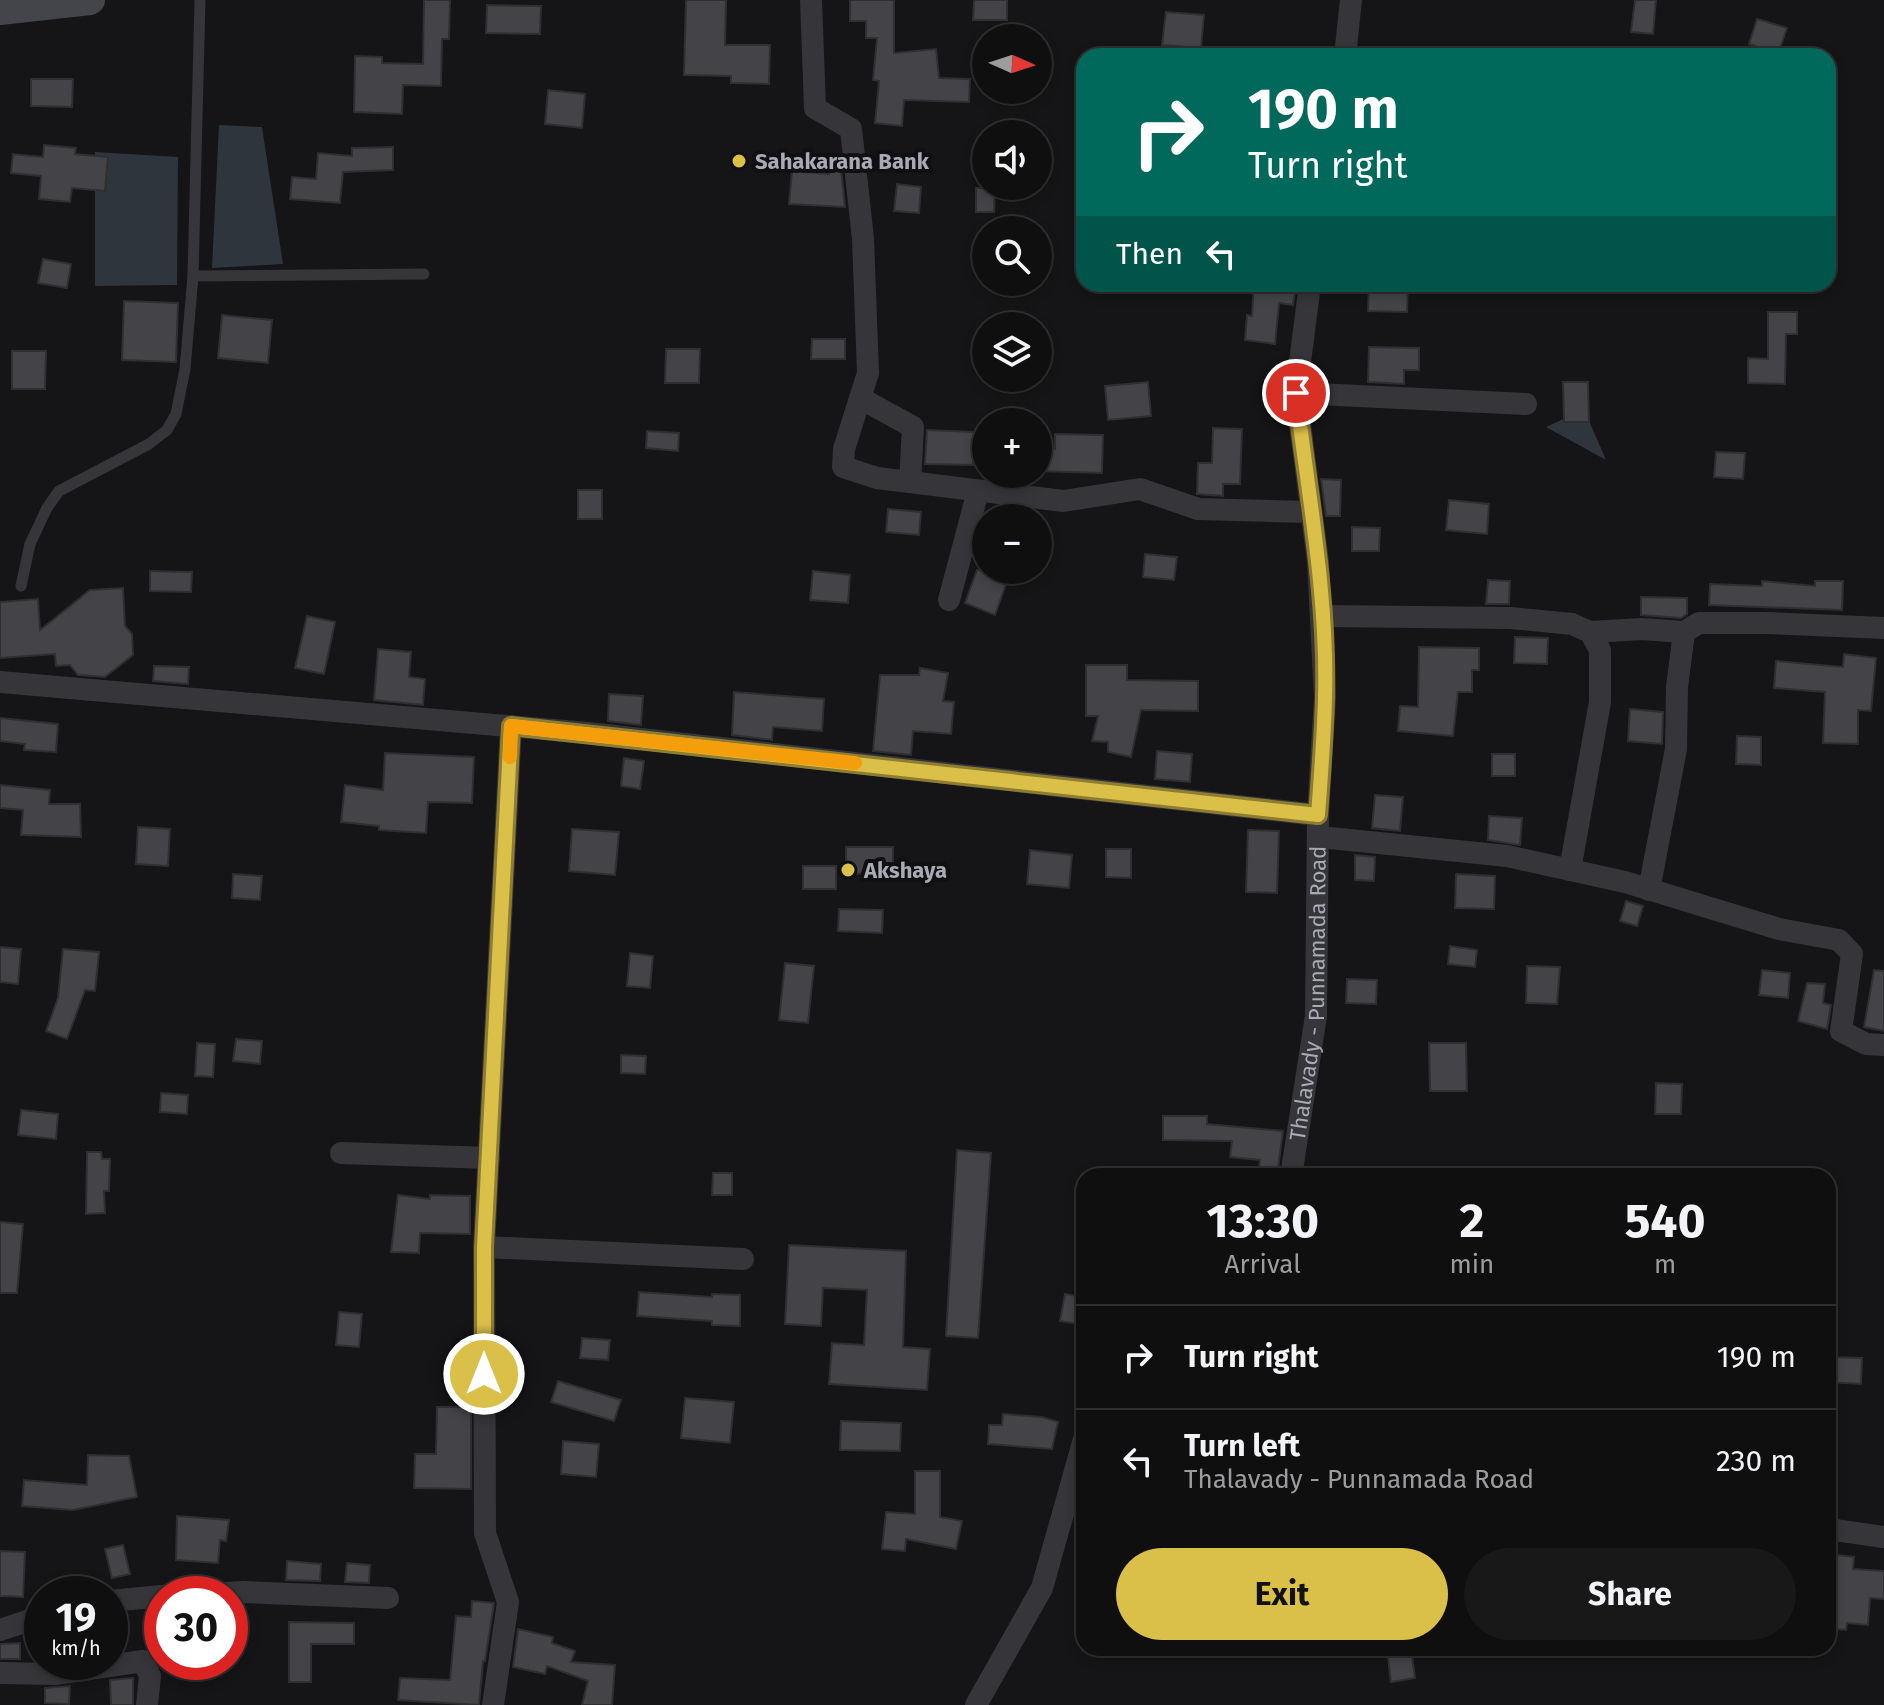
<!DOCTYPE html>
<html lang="en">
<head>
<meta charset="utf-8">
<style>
	:root { --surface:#100f10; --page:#191819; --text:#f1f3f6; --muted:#9c9c9f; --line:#302f30; --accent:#dabf48 }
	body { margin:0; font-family:"Fira Sans",sans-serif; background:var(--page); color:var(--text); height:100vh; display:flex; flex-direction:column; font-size:30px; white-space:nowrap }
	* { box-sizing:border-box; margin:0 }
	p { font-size:26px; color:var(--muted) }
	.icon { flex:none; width:44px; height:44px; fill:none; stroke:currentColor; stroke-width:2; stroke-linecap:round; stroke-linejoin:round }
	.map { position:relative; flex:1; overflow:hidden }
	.side { position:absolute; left:1076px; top:1168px; width:760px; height:488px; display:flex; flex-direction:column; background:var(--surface); border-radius:24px; box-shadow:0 4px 12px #0003,0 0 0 2px var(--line) }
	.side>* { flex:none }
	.top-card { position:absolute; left:1076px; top:48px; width:760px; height:244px; border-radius:24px; box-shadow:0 4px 12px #0003,0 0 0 2px var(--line); background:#00695c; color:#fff; overflow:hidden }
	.needle { width:52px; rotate:93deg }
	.tools { position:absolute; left:972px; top:24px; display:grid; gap:16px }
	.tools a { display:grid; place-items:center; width:80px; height:80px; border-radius:50%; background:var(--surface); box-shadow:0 4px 12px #0003,0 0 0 2px var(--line); font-size:40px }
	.speed { position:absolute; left:24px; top:1576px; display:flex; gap:16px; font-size:40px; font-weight:700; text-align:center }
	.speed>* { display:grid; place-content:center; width:104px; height:104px; border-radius:50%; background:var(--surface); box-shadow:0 4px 12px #0003,0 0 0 2px var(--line); line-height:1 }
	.speed small { font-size:20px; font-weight:400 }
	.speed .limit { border:12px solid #d22; background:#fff; color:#111 }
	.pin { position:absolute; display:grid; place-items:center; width:68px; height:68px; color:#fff; margin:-34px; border:4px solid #fff; border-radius:50%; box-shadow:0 2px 8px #0007 }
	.me { position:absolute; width:88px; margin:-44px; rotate:0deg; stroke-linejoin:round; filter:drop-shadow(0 0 6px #0008) }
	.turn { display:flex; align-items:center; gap:28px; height:168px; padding:0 40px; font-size:36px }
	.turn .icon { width:104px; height:104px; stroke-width:2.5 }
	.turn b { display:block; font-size:56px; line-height:68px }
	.then { display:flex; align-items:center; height:76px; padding:0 40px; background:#0003; gap:16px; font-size:30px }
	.eta { display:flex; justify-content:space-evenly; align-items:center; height:136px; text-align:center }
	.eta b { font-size:48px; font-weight:700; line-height:56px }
	.button { display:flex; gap:16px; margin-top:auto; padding:16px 40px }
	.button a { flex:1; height:92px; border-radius:48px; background:var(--accent); color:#111; font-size:32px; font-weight:700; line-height:92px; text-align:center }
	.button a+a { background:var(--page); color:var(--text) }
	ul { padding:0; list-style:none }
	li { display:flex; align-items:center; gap:24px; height:104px; padding:0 40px; border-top:2px solid var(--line) }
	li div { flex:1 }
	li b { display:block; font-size:30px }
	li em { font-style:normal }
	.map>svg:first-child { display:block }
	.water { fill:#2f353d }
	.building { fill:#444448; stroke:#2f2f32; stroke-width:2 }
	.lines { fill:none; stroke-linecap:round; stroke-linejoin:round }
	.lane { stroke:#36363a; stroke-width:11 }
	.street { stroke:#36363a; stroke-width:22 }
	.secondary { stroke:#44454a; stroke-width:30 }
	.route-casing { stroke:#8e7c2f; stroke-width:20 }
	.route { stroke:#dabf48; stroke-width:14 }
	.slow { stroke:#f59e0b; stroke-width:14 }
	.poi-dot { fill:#dabf48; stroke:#100f11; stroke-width:3 }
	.labels { text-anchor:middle; stroke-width:8; stroke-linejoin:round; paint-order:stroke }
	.poi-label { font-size:22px; font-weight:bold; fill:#a8aab4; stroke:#100f11; text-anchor:start }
	.street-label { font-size:22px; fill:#a8aab4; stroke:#100f11 }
</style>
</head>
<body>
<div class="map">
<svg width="1884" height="1705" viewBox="0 0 1884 1705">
	<rect width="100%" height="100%" fill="#151416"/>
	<g class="water">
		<path d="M 219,125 L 262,127 L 283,264 L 212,268 Z"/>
		<path d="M 95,152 L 178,157 L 177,285 L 95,286 Z"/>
		<path d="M 1574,414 L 1590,423 L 1606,460 L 1546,427 Z"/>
	</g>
	<g class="building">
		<path d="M 424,0 L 450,0 L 449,39 L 442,39 L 441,86 L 403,85 L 402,114 L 354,112 L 355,56 L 382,57 L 382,63 L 423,64 Z"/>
		<path d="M 686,0 L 726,0 L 725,45 L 770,45 L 769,84 L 731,83 L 731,76 L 684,75 Z"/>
		<path d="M 850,0 L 894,0 L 894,53 L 936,49 L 939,78 L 970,79 L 969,102 L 904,100 L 902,126 L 875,123 L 879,81 L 873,80 L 877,38 L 866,38 L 866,21 L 850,21 Z"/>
		<path d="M 974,0 L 1007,0 L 1007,20 L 973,20 Z"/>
		<path d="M 1635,0 L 1656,0 L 1653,34 L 1631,32 Z"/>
		<path d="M 487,5 L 541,6 L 540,34 L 486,33 Z"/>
		<path d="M 1166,12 L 1204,15 L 1201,48 L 1162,45 Z"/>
		<path d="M 1757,19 L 1787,28 L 1778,54 L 1749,44 Z"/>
		<path d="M 31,79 L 73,79 L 72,107 L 31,106 Z"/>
		<path d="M 548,90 L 585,94 L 582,128 L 545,124 Z"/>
		<path d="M 44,145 L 76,148 L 75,154 L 108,157 L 105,191 L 72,188 L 70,202 L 39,199 L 41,176 L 11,173 L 13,154 L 43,157 Z"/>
		<path d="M 393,147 L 393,170 L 343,172 L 340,203 L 290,199 L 292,177 L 316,179 L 318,153 L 352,156 L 352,148 Z"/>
		<path d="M 829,168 L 841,169 L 845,207 L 789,204 L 792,171 L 829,174 Z"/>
		<path d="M 897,184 L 921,187 L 919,213 L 894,211 Z"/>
		<path d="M 976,188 L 995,188 L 994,212 L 976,212 Z"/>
		<path d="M 43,259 L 71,264 L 67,288 L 38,283 Z"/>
		<path d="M 1254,284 L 1296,284 L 1293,305 L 1279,303 L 1275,344 L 1245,340 L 1247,315 L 1252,316 Z"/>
		<path d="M 1369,284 L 1408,284 L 1407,312 L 1368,311 Z"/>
		<path d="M 124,301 L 178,303 L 176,362 L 122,360 Z"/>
		<path d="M 1768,312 L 1797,312 L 1797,334 L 1786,334 L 1785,384 L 1748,383 L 1748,358 L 1768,359 Z"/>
		<path d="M 222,315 L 272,320 L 268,363 L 218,358 Z"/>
		<path d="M 812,339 L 845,339 L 845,359 L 811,359 Z"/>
		<path d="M 1369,347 L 1419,348 L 1419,370 L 1404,370 L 1404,384 L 1368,382 Z"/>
		<path d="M 666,349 L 700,349 L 699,383 L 665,383 Z"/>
		<path d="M 12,351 L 46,351 L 45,389 L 12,389 Z"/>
		<path d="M 1148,382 L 1151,416 L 1108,420 L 1105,386 Z"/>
		<path d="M 1563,382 L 1588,382 L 1589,422 L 1564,422 Z"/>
		<path d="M 1213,428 L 1242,429 L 1240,484 L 1223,484 L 1223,496 L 1197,494 L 1198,463 L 1212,463 Z"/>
		<path d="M 927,430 L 974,432 L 973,465 L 925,464 Z"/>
		<path d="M 647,431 L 679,433 L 678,451 L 646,448 Z"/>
		<path d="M 1055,434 L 1103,435 L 1102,473 L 1038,471 L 1038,448 L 1055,449 Z"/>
		<path d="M 1716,452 L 1745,453 L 1743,479 L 1714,477 Z"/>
		<path d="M 1321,479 L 1341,480 L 1340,516 L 1326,516 Z"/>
		<rect x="578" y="490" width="24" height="29"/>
		<path d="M 1449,500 L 1489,504 L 1487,534 L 1446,530 Z"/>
		<path d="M 888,509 L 921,512 L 919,535 L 886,532 Z"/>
		<path d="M 1352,527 L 1380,528 L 1379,551 L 1352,551 Z"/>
		<path d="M 1145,554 L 1177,557 L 1174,580 L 1143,577 Z"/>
		<path d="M 977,570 L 1011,570 L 995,615 L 965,603 Z"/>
		<path d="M 150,571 L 192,572 L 191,592 L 150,591 Z"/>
		<path d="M 813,571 L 850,575 L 848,603 L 810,600 Z"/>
		<path d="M 1488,580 L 1510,581 L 1509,604 L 1486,604 Z"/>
		<path d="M 1762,581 L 1815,586 L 1815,581 L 1843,581 L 1842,610 L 1709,605 L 1710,584 L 1762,586 Z"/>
		<path d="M 123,588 L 125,626 L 132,634 L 133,655 L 105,677 L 78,675 L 70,665 L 56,666 L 55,654 L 0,658 L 0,602 L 38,599 L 40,630 L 90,590 Z"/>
		<path d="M 1641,597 L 1687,598 L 1687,614 L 1681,618 L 1641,615 Z"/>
		<path d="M 307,616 L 335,622 L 324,674 L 295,668 Z"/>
		<path d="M 1515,637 L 1548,638 L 1547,664 L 1514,663 Z"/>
		<path d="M 1419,647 L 1479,648 L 1479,670 L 1472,670 L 1472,692 L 1458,692 L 1453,736 L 1398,731 L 1400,706 L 1418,707 Z"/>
		<path d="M 378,649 L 411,652 L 409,677 L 425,679 L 423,705 L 374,700 Z"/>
		<path d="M 1844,654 L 1876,658 L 1871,711 L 1858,710 L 1858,744 L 1823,743 L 1825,692 L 1774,688 L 1776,661 L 1843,667 Z"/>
		<path d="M 1086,665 L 1127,665 L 1127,680 L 1198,681 L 1198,711 L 1141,710 L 1131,757 L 1108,752 L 1108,742 L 1092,741 L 1098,716 L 1086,716 Z"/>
		<path d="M 154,666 L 189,667 L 188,684 L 153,681 Z"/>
		<path d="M 920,668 L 948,673 L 943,701 L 954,702 L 951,734 L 913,731 L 911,755 L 873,751 L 880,675 L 919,675 Z"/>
		<path d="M 734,692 L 824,699 L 822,731 L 773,727 L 772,740 L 732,735 Z"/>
		<path d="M 609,694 L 643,696 L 641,725 L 608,721 Z"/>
		<path d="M 1630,709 L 1663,712 L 1662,744 L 1628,741 Z"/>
		<path d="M 0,718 L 58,724 L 56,752 L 24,750 L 25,744 L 0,741 Z"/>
		<path d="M 1737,736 L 1761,737 L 1761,765 L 1736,764 Z"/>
		<path d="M 1157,751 L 1192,754 L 1190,782 L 1155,779 Z"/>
		<path d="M 385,753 L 474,757 L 472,803 L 428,802 L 426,833 L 379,830 L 379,826 L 341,822 L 345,785 L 383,790 Z"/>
		<rect x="1492" y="754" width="23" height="22"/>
		<path d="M 624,758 L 644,761 L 640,789 L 621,786 Z"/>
		<path d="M 0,785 L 50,790 L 49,804 L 80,804 L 81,837 L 21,835 L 23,810 L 0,808 Z"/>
		<path d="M 1375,795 L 1403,797 L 1400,831 L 1372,828 Z"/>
		<path d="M 1489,816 L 1522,818 L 1520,845 L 1488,840 Z"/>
		<path d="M 138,827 L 170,829 L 168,866 L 136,864 Z"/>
		<path d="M 572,829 L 619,832 L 615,875 L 569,871 Z"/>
		<path d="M 1248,830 L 1279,831 L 1277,893 L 1246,892 Z"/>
		<path d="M 846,847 L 893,847 L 893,873 L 846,874 Z"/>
		<path d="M 1106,849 L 1131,849 L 1131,878 L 1106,877 Z"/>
		<path d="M 1030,850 L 1072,855 L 1069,888 L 1027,884 Z"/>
		<path d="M 1355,855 L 1375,857 L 1374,881 L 1355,880 Z"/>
		<rect x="803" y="866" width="33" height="23"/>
		<path d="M 233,874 L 262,876 L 260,900 L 232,898 Z"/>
		<path d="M 1456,874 L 1495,876 L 1494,909 L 1455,908 Z"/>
		<path d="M 1626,901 L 1643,906 L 1637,926 L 1620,921 Z"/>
		<path d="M 839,909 L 883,910 L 882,933 L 838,931 Z"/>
		<path d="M 1450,946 L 1477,950 L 1475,967 L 1448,964 Z"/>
		<path d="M 0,947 L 21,949 L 18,984 L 0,982 Z"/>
		<path d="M 63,949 L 99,952 L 95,991 L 85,990 L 67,1039 L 46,1031 L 58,998 Z"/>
		<path d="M 630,953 L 653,956 L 650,988 L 627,986 Z"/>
		<path d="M 785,963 L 814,966 L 808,1023 L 779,1020 Z"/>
		<path d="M 1527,966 L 1560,967 L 1557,1004 L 1526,1003 Z"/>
		<path d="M 1762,970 L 1790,973 L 1788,998 L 1759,995 Z"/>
		<path d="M 1874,970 L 1884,971 L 1884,1031 L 1864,1027 Z"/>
		<path d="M 1347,979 L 1377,980 L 1376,1004 L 1346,1003 Z"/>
		<path d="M 1807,983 L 1825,984 L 1823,1003 L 1831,1005 L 1827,1029 L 1798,1021 Z"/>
		<path d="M 236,1039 L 262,1041 L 260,1064 L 233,1061 Z"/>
		<path d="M 197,1043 L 215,1044 L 213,1077 L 195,1076 Z"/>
		<path d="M 1429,1043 L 1466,1043 L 1467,1091 L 1430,1091 Z"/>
		<path d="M 621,1055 L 646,1056 L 645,1074 L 621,1073 Z"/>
		<path d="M 1656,1083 L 1682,1084 L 1681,1114 L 1655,1114 Z"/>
		<path d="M 161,1093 L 188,1095 L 187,1114 L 160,1112 Z"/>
		<path d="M 21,1110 L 58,1114 L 56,1139 L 18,1135 Z"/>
		<path d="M 1163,1116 L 1207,1116 L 1207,1124 L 1283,1131 L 1277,1176 L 1258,1176 L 1260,1160 L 1230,1157 L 1232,1141 L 1163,1140 Z"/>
		<path d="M 957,1150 L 991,1153 L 978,1338 L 946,1336 Z"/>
		<path d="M 87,1152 L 101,1152 L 102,1159 L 110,1159 L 109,1191 L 104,1191 L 105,1213 L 86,1214 Z"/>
		<path d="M 713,1173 L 732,1173 L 732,1195 L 712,1195 Z"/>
		<path d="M 398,1195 L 430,1199 L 430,1195 L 470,1196 L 470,1234 L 420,1233 L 419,1253 L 391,1252 Z"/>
		<path d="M 0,1222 L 23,1224 L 17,1293 L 0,1293 Z"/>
		<path d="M 789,1245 L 906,1251 L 903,1347 L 930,1349 L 927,1390 L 829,1384 L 832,1343 L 864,1345 L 867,1290 L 823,1288 L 821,1326 L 785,1324 Z"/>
		<path d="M 639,1292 L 712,1297 L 712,1294 L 740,1295 L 740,1326 L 712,1325 L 712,1321 L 637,1316 Z"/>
		<path d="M 1065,1294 L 1084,1297 L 1084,1325 L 1060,1321 Z"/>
		<path d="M 339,1312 L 362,1314 L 359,1347 L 336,1345 Z"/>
		<path d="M 582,1338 L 610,1340 L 608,1360 L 580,1358 Z"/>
		<path d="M 1828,1357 L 1862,1358 L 1861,1384 L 1828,1382 Z"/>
		<path d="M 558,1381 L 621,1400 L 614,1421 L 551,1402 Z"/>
		<path d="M 685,1398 L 734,1402 L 730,1443 L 681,1438 Z"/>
		<path d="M 437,1407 L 471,1407 L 471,1489 L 414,1488 L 415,1454 L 436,1454 Z"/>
		<path d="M 1003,1414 L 1042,1417 L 1058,1422 L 1052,1449 L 988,1444 L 989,1425 L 1002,1425 Z"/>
		<path d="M 841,1421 L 901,1423 L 900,1451 L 840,1450 Z"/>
		<path d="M 563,1441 L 599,1444 L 596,1477 L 561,1474 Z"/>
		<path d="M 88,1455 L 129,1456 L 137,1497 L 73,1510 L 22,1506 L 24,1480 L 87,1485 Z"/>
		<path d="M 915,1471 L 940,1471 L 940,1517 L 962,1521 L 956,1549 L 906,1539 L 905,1551 L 882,1549 L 886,1512 L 915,1514 Z"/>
		<path d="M 177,1516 L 229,1520 L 226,1541 L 220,1540 L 218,1563 L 176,1560 Z"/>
		<path d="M 123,1545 L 130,1574 L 112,1578 L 105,1549 Z"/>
		<path d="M 0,1551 L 25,1552 L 23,1597 L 0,1596 Z"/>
		<path d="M 1828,1554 L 1854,1557 L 1853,1569 L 1884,1571 L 1884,1599 L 1870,1598 L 1868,1625 L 1847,1623 L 1846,1630 L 1828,1628 Z"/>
		<path d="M 287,1561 L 321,1564 L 320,1581 L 286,1580 Z"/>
		<path d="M 347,1563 L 370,1565 L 369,1583 L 345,1582 Z"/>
		<path d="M 472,1601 L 494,1603 L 485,1661 L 483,1661 L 479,1705 L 398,1700 L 400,1678 L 450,1680 L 456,1616 L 471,1617 Z"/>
		<path d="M 289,1622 L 354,1623 L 354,1644 L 311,1644 L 311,1682 L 289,1682 Z"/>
		<path d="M 518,1629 L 553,1637 L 552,1643 L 575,1651 L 571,1662 L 615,1665 L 612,1705 L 582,1705 L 588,1681 L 547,1666 L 545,1674 L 513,1667 Z"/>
		<path d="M 20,1643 L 20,1659 L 0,1659 L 0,1644 Z"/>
		<path d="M 1411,1648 L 1415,1678 L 1391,1682 L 1387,1650 Z"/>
		<path d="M 133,1678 L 133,1705 L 111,1705 L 110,1680 Z"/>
		<path d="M 70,1686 L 69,1704 L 45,1703 L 45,1688 Z"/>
	</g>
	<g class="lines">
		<g class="lane">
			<path d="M 193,276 L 424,274"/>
			<path d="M 21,586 L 30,544 L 47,508 L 59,491 L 149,444 L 167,430 L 176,414 L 185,369 L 193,276 L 200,0"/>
		</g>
		<g class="street">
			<path d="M 811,0 L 815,108 L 851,129 L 863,239 L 868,373 L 844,449 L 843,467 L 877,478 L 1063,501 L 1140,489 L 1198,509 L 1310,512"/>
			<path d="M 1345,56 L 1351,0"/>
			<path d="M 1296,393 L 1526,404"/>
			<path d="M 860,398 L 913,427 L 910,482"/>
			<path d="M 949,600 L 978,491"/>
			<path d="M 1322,616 L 1511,618 L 1572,624 L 1590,632 L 1600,650 L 1600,702 L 1570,870"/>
			<path d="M 1590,632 L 1642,629 L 1684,632 L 1699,623 L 1767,623 L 1884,628"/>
			<path d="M 0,682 L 588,733 L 1318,815"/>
			<path d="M 1320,837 L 1507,856 L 1625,882 L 1779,929 L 1839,940 L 1852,954 L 1841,1031 L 1866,1044 L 1884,1045"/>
			<path d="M 1649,890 L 1676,749 L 1677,687 L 1684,632"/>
			<path d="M 341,1153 L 489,1158"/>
			<path id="s1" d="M 1291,1176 L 1316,1016 L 1318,815 L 1325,697 L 1318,562 L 1296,393 L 1310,284"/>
			<path d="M 484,1247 L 743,1259"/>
			<path d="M 1828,1529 L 1884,1537"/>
			<path d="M 205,1594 L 244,1592 L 388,1598"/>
			<path d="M 110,1601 L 162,1596"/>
			<path d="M 0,1630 L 42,1616"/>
			<path d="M 0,1673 L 55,1674 L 143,1661 L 150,1676 L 147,1705"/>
			<path d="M 493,1705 L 508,1602 L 485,1533 L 484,1247 L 511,726"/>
			<path d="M 976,1705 L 1042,1588 L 1084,1439"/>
		</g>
		<path class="secondary" d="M 0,10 L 90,0"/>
	</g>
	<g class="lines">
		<defs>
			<path id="route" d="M 484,1374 L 484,1247 L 511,726 L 1318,815 C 1321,776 1324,737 1325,698 C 1328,596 1308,494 1296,393"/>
		</defs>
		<use href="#route" class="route-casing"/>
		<use href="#route" class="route"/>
		<path class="slow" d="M 510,757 L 511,726 L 855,763"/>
	</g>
	<g class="poi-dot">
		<circle cx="739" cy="161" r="8"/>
		<circle cx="848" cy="870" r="8"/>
	</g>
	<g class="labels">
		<g class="poi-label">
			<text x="755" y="169">Sahakarana Bank</text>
			<text x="864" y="878">Akshaya</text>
		</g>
		<g class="street-label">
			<text dy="8" stroke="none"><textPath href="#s1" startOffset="184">Thalavady - Punnamada Road</textPath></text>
		</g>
	</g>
</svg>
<div class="tools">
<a><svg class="needle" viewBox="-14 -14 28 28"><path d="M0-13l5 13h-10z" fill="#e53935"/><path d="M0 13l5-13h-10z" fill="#9c9c9f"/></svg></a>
<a><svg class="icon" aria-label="sound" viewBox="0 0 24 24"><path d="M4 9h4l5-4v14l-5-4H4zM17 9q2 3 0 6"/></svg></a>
<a><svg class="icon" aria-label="search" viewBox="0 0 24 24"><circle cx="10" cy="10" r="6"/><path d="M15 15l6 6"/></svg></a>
<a><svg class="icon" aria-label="layers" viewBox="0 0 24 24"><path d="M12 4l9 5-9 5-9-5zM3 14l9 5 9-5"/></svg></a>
<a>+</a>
<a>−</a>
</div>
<div class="speed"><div>19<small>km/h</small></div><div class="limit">30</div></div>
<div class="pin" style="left:1296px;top:393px;background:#d93025"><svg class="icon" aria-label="arrive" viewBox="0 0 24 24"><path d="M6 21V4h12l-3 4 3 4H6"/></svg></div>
<svg class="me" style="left:484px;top:1374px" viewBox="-20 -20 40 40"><circle r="17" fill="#dabf48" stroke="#fff" stroke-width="3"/><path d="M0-11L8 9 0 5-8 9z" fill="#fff"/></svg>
<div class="top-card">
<div class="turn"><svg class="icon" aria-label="right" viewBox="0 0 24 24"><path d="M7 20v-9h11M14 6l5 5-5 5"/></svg><div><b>190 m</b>Turn right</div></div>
<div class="then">Then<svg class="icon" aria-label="left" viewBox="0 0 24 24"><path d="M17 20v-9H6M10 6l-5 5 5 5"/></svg></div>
</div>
<section class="side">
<div class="eta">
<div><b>13:30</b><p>Arrival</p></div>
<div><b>2</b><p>min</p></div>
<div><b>540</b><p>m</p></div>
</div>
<ul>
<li><svg class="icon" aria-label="right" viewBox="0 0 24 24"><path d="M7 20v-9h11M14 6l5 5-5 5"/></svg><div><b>Turn right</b></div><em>190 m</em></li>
<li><svg class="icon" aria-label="left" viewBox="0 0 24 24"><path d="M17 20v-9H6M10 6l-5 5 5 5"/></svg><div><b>Turn left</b><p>Thalavady - Punnamada Road</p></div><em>230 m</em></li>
</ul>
<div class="button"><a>Exit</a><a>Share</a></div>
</section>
</div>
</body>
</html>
